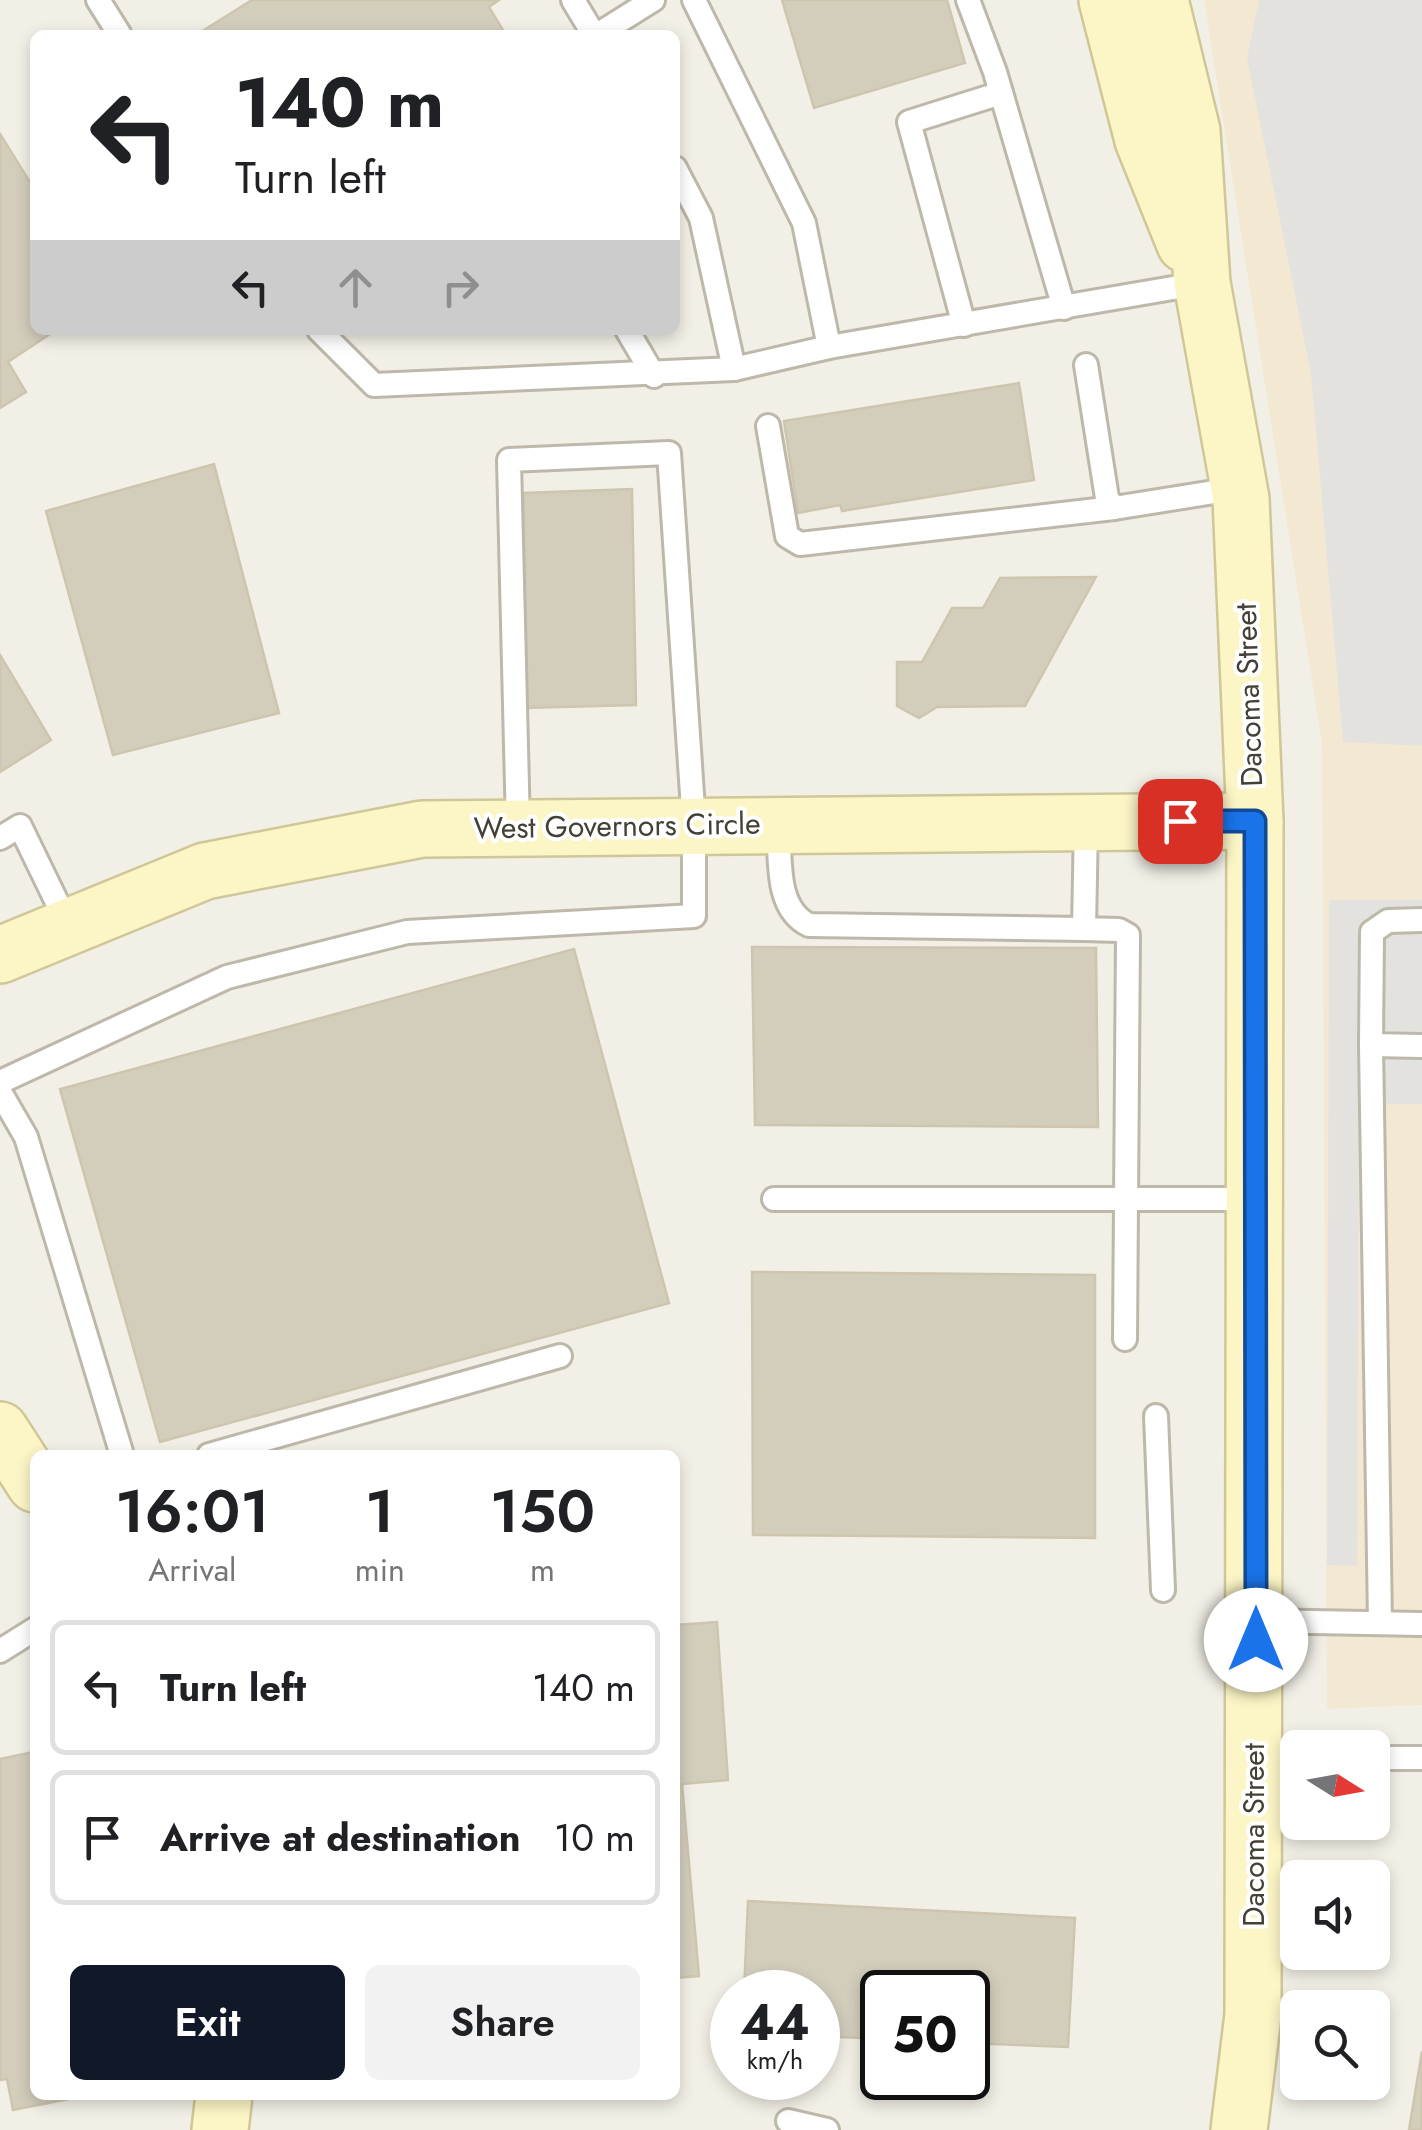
<!DOCTYPE html>
<html lang="en">
<head>
<meta charset="utf-8">
<style>
	:root { --surface:#fff; --page:#f2f2f2; --text:#202124; --muted:#757577; --line:#e0e0e0; --accent:#111827 }
	body { margin:0; font-family:Jost,sans-serif; background:var(--page); color:var(--text); height:100vh; display:flex; flex-direction:column; font-size:38px; white-space:nowrap }
	* { box-sizing:border-box; margin:0 }
	p { font-size:32px; color:var(--muted) }
	.icon { flex:none; width:55px; height:55px; fill:none; stroke:currentColor; stroke-width:2; stroke-linecap:round; stroke-linejoin:round }
	.map { position:relative; flex:1; overflow:hidden }
	.drawer { position:absolute; left:30px; top:1450px; width:650px; height:650px; display:flex; flex-direction:column; background:var(--surface); border-radius:15px; box-shadow:0 5px 15px #0003 }
	.drawer>* { flex:none }
	.top-card { position:absolute; left:30px; top:30px; width:650px; height:305px; border-radius:15px; box-shadow:0 5px 15px #0003; background:#fff; color:var(--text); overflow:hidden }
	.needle { width:65px; rotate:101deg }
	.tools { position:absolute; left:1280px; top:1730px; display:grid; gap:20px }
	.tools a { display:grid; place-items:center; width:110px; height:110px; border-radius:15px; background:var(--surface); box-shadow:0 5px 15px #0003; font-size:50px }
	.speed { position:absolute; left:710px; top:1970px; display:flex; gap:20px; font-size:50px; font-weight:700; text-align:center }
	.speed>* { display:grid; place-content:center; width:130px; height:130px; border-radius:50%; background:var(--surface); box-shadow:0 5px 15px #0003; line-height:1 }
	.speed small { font-size:25px; font-weight:400 }
	.speed .limit { border:5px solid #111; border-radius:15px; background:#fff; color:#111 }
	.pin { position:absolute; display:grid; place-items:center; width:85px; height:85px; color:#fff; margin:-42px; border-radius:20px; box-shadow:0 5px 15px #0006 }
	.me { position:absolute; width:110px; margin:-55px; rotate:0deg; stroke-linejoin:round; filter:drop-shadow(0 0 8px #0008) }
	.turn { display:flex; align-items:center; gap:35px; height:210px; padding:0 40px; font-size:45px }
	.turn .icon { width:130px; height:130px; stroke-width:2.5 }
	.turn b { display:block; font-size:70px; line-height:85px }
	.lanes { display:flex; align-items:center; height:95px; padding:0 40px; background:#0003; justify-content:center; gap:50px; direction:ltr }
	.lanes .off { opacity:.35 }
	.eta { display:flex; justify-content:space-evenly; align-items:center; height:170px; text-align:center }
	.eta b { font-size:60px; font-weight:600; line-height:70px }
	.button { display:flex; gap:20px; margin-top:auto; padding:20px 40px }
	.button a { flex:1; height:115px; border-radius:15px; background:var(--accent); color:#fff; font-size:40px; font-weight:600; line-height:115px; text-align:center }
	.button a+a { background:var(--page); color:var(--text) }
	ul { padding:0; list-style:none }
	li { display:flex; align-items:center; gap:30px; height:135px; margin:0 20px 15px; padding:0 20px; border:5px solid var(--line); border-radius:15px }
	li div { flex:1 }
	li b { display:block; font-size:38px }
	li em { font-style:normal }
	.map>svg:first-child { display:block }
	.commercial { fill:#f3e9d2 }
	.parking { fill:#e3e2de }
	.building { fill:#d3cdbc; stroke:#cec5af; stroke-width:2.5 }
	.lines { fill:none; stroke-linecap:round; stroke-linejoin:round }
	.lane-casing { stroke:#bdb8a9; stroke-width:28 }
	.secondary-casing { stroke:#d0c798; stroke-width:60 }
	.lane { stroke:#fff; stroke-width:22 }
	.secondary { stroke:#fcf5c6; stroke-width:55 }
	.route-casing { stroke:#114b97; stroke-width:25 }
	.route { stroke:#1a73e8; stroke-width:18 }
	.labels { text-anchor:middle; stroke-width:8; stroke-linejoin:round; paint-order:stroke }
	.street-label { font-size:30px; fill:#454036; stroke:#fff }
</style>
</head>
<body>
<div class="map">
<svg width="1422" height="2130" viewBox="0 0 1422 2130">
	<rect width="100%" height="100%" fill="#f2f0e6"/>
	<path class="commercial" d="M 1204,0 L 1422,0 L 1422,1705 L 1327,1709 L 1322,744 Z"/>
	<g class="parking">
		<path d="M 1259,0 L 1422,0 L 1422,746 L 1343,742 L 1311,374 L 1247,58 Z"/>
		<path d="M 1329,900 L 1422,900 L 1422,1104 L 1359,1104 L 1357,1566 L 1327,1565 Z"/>
	</g>
	<g class="building">
		<path d="M 252,0 L 499,0 L 489,7 L 506,35 L 196,35 Z"/>
		<path d="M 782,0 L 947,0 L 965,63 L 814,108 Z"/>
		<path d="M 0,134 L 35,190 L 35,330 L 56,330 L 8,362 L 26,392 L 0,408 Z"/>
		<path d="M 1019,383 L 1034,480 L 842,511 L 840,505 L 798,513 L 784,421 Z"/>
		<path d="M 214,464 L 279,713 L 113,755 L 46,511 Z"/>
		<path d="M 632,489 L 636,705 L 525,708 L 523,493 Z"/>
		<path d="M 1096,577 L 1025,706 L 937,707 L 919,718 L 897,706 L 897,662 L 922,662 L 952,608 L 983,608 L 1000,578 Z"/>
		<path d="M 0,655 L 51,740 L 0,772 Z"/>
		<path d="M 752,947 L 1096,948 L 1098,1127 L 755,1125 Z"/>
		<path d="M 574,949 L 669,1303 L 160,1442 L 60,1089 Z"/>
		<path d="M 752,1272 L 1095,1275 L 1095,1538 L 753,1535 Z"/>
		<path d="M 717,1622 L 728,1780 L 682,1784 L 699,1976 L 675,1978 L 675,1625 Z"/>
		<path d="M 33,1752 L 35,2095 L 89,2095 L 13,2110 L 7,2079 L 0,2080 L 0,1759 Z"/>
		<path d="M 748,1901 L 1075,1918 L 1068,2047 L 968,2043 L 968,1992 L 882,1992 L 882,2039 L 818,2036 L 818,1992 L 744,1992 Z"/>
		<path d="M 1422,2051 L 1422,2130 L 1409,2130 Z"/>
	</g>
	<g class="lines">
		<defs>
			<g id="lane">
				<path d="M 98,0 L 120,35"/>
				<path d="M 573,0 L 594,35"/>
				<path d="M 694,0 L 804,223 L 829,347"/>
				<path d="M 968,0 L 995,72 L 1064,308"/>
				<path d="M 597,35 L 653,0"/>
				<path d="M 675,168 L 701,218 L 734,369"/>
				<path d="M 964,325 L 909,122 L 1001,93"/>
				<path d="M 319,330 L 374,385 L 734,369 L 829,347 L 1202,283"/>
				<path d="M 627,330 L 654,376"/>
				<path d="M 1086,365 L 1107,498 L 1114,508 L 1239,488"/>
				<path d="M 768,426 L 787,536 L 800,544 L 1114,508"/>
				<path d="M 1086,822 L 1084,929 L 1119,930 L 1128,935 L 1125,1339"/>
				<path d="M 778,823 C 781,857 774,908 809,925 L 1084,929"/>
				<path d="M 0,838 L 20,826 L 69,927"/>
				<path d="M 1422,920 L 1388,921 L 1372,932 L 1371,1045 L 1422,1046"/>
				<path d="M 1371,1045 L 1380,1623"/>
				<path d="M 0,1082 L 227,977 L 407,932 L 694,916 L 694,824 L 669,453 L 509,460 L 518,827"/>
				<path d="M 0,1092 L 26,1137 L 122,1455"/>
				<path d="M 774,1199 L 1255,1199"/>
				<path d="M 1156,1416 L 1163,1590"/>
				<path d="M 209,1455 L 560,1356"/>
				<path d="M 1255,1621 L 1422,1624"/>
				<path d="M 0,1651 L 35,1629"/>
				<path d="M 1255,1758 L 1298,1758"/>
				<path d="M 1372,1758 L 1422,1758"/>
				<path d="M 788,2121 L 827,2130"/>
			</g>
			<g id="secondary">
				<path d="M 1107,0 L 1143,140 L 1185,244"/>
				<path d="M 1160,0 L 1192,131 L 1202,283 L 1241,499 L 1255,821 L 1253,2015 L 1239,2130"/>
				<path d="M 0,955 L 205,871 L 422,829 L 1255,821"/>
				<path d="M 0,1430 L 35,1484"/>
				<path d="M 220,2130 L 224,2095"/>
			</g>
		</defs>
		<use href="#lane" class="lane-casing"/>
		<use href="#secondary" class="secondary-casing"/>
		<use href="#lane" class="lane"/>
		<use href="#secondary" class="secondary"/>
	</g>
	<g class="lines">
		<defs>
			<path id="route" d="M 1180,821 L 1255,821 L 1256,1640"/>
		</defs>
		<use href="#route" class="route-casing"/>
		<use href="#route" class="route"/>
	</g>
	<g class="labels">
		<g class="street-label">
			<text transform="translate(1249 695) rotate(-92)" y="10">Dacoma Street</text>
			<text transform="translate(617 826) rotate(-1)" y="10">West Governors Circle</text>
			<text transform="translate(1254 1835) rotate(-90)" y="10">Dacoma Street</text>
		</g>
	</g>
</svg>
<div class="tools">
<a><svg class="needle" viewBox="-14 -14 28 28"><path d="M0-13l5 13h-10z" fill="#e53935"/><path d="M0 13l5-13h-10z" fill="#757577"/></svg></a>
<a><svg class="icon" aria-label="sound" viewBox="0 0 24 24"><path d="M4 9h4l5-4v14l-5-4H4zM17 9q2 3 0 6"/></svg></a>
<a><svg class="icon" aria-label="search" viewBox="0 0 24 24"><circle cx="10" cy="10" r="6"/><path d="M15 15l6 6"/></svg></a>
</div>
<div class="speed"><div>44<small>km/h</small></div><div class="limit">50</div></div>
<div class="pin" style="left:1180px;top:821px;background:#d93025"><svg class="icon" aria-label="arrive" viewBox="0 0 24 24"><path d="M6 21V4h12l-3 4 3 4H6"/></svg></div>
<svg class="me" style="left:1256px;top:1640px" viewBox="-20 -20 40 40"><circle r="19" fill="#fff"/><path d="M0-13L10 11 0 6-10 11z" fill="#1a73e8"/></svg>
<div class="top-card">
<div class="turn"><svg class="icon" aria-label="left" viewBox="0 0 24 24"><path d="M17 20v-9H6M10 6l-5 5 5 5"/></svg><div><b>140 m</b>Turn left</div></div>
<div class="lanes"><svg class="icon" aria-label="left" viewBox="0 0 24 24"><path d="M17 20v-9H6M10 6l-5 5 5 5"/></svg><svg class="icon off" aria-label="ahead" viewBox="0 0 24 24"><path d="M12 20V5M6 11l6-6 6 6"/></svg><svg class="icon off" aria-label="right" viewBox="0 0 24 24"><path d="M7 20v-9h11M14 6l5 5-5 5"/></svg></div>
</div>
<section class="drawer">
<div class="eta">
<div><b>16:01</b><p>Arrival</p></div>
<div><b>1</b><p>min</p></div>
<div><b>150</b><p>m</p></div>
</div>
<ul>
<li><svg class="icon" aria-label="left" viewBox="0 0 24 24"><path d="M17 20v-9H6M10 6l-5 5 5 5"/></svg><div><b>Turn left</b></div><em>140 m</em></li>
<li><svg class="icon" aria-label="arrive" viewBox="0 0 24 24"><path d="M6 21V4h12l-3 4 3 4H6"/></svg><div><b>Arrive at destination</b></div><em>10 m</em></li>
</ul>
<div class="button"><a>Exit</a><a>Share</a></div>
</section>
</div>
</body>
</html>
